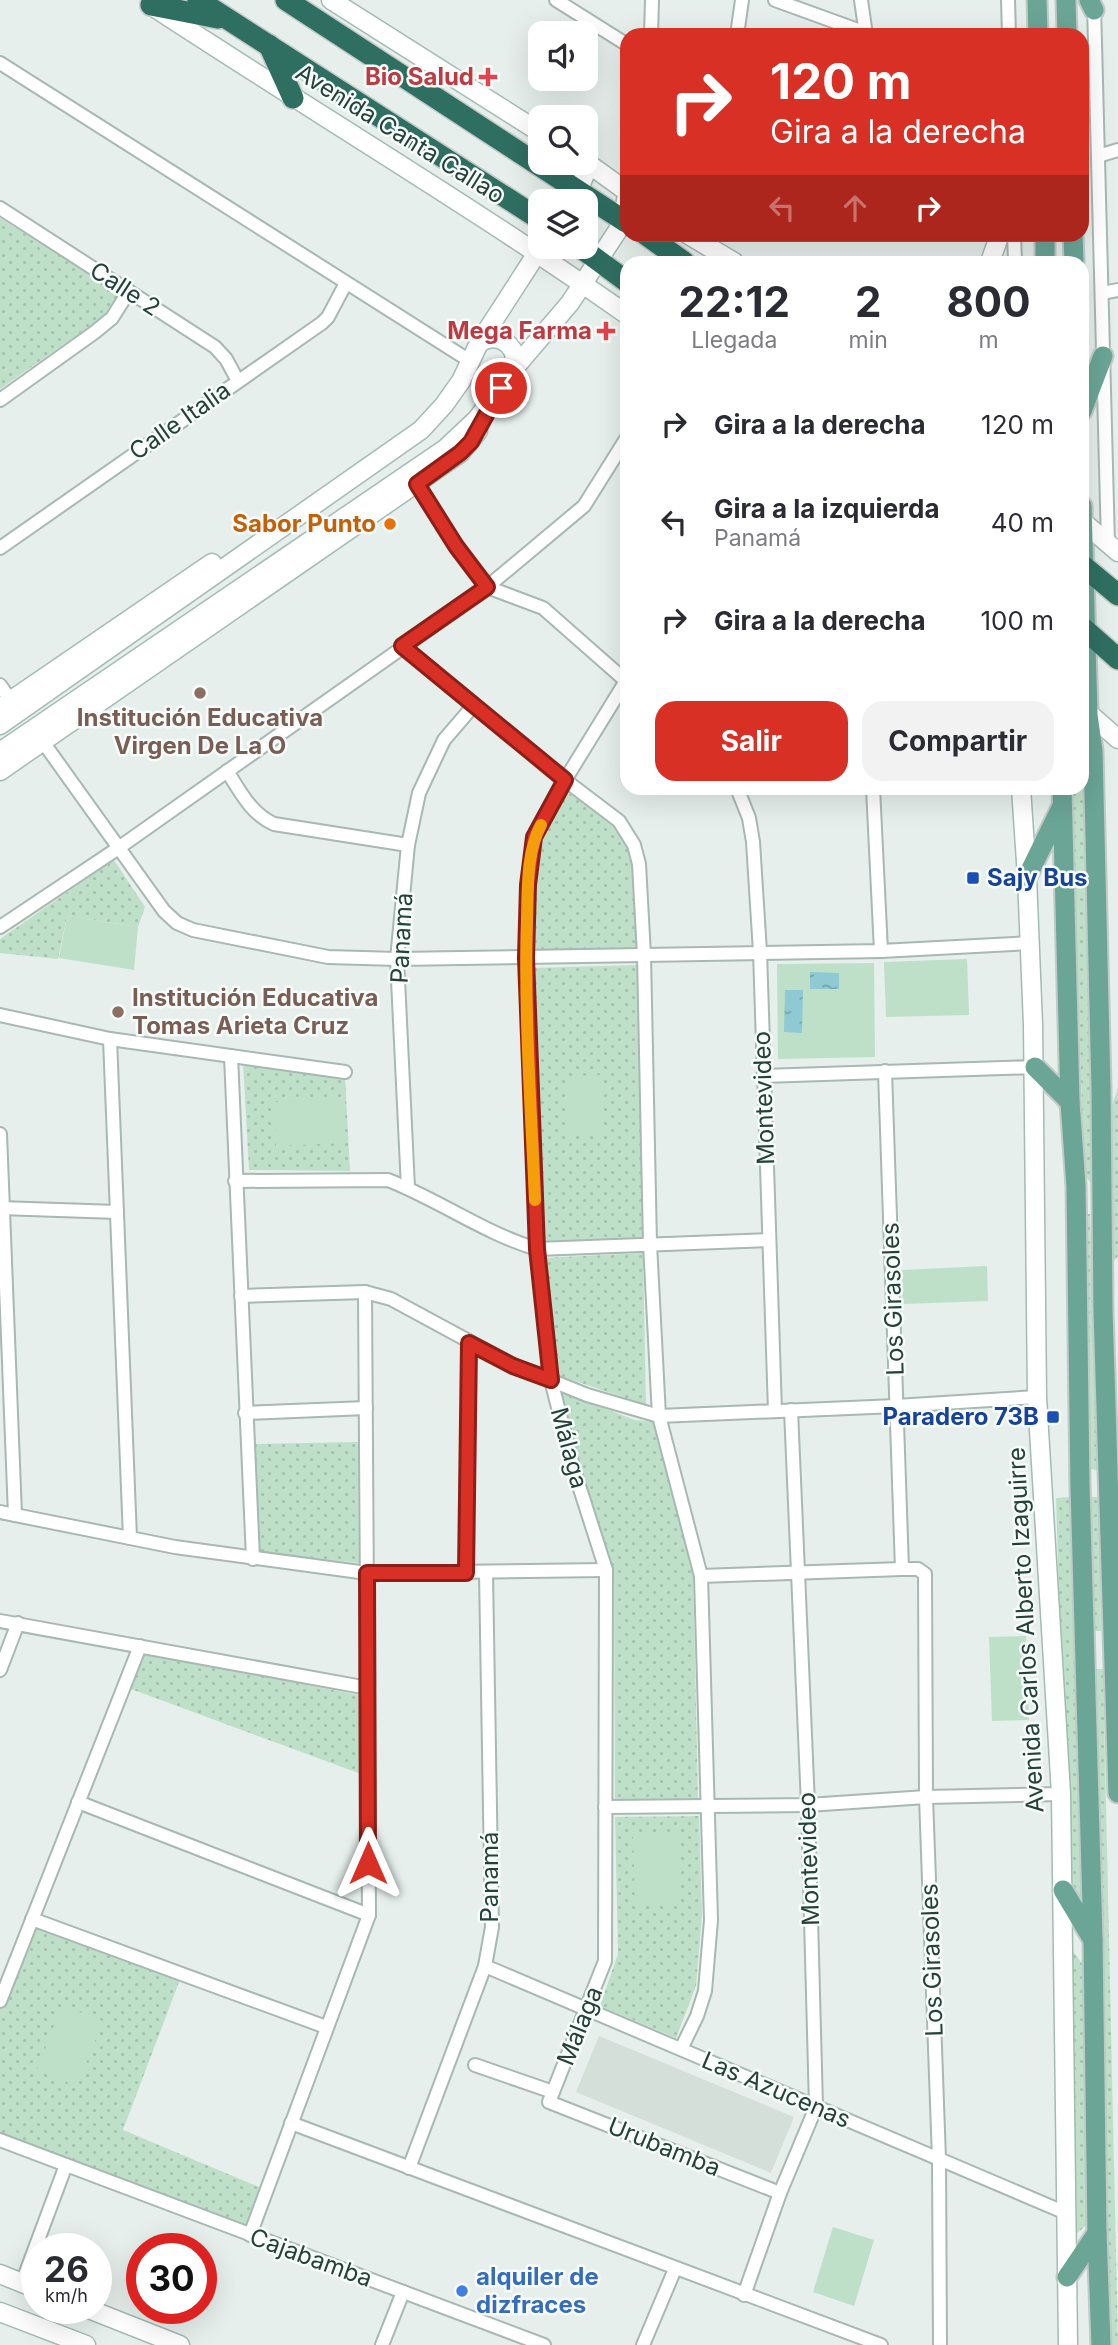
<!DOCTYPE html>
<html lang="es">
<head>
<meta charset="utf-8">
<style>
	:root { --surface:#fff; --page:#f2f2f3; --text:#2b2b33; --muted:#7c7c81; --accent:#d93025 }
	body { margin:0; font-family:Inter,sans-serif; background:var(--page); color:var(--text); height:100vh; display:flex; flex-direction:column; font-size:26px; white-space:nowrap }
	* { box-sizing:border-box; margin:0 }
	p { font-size:23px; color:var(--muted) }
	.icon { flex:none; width:38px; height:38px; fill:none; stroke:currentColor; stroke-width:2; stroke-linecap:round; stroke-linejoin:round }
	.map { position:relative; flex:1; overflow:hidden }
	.drawer { position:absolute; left:620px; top:256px; width:469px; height:539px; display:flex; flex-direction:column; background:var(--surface); border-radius:21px; box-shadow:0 7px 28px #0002 }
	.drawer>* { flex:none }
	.guide { position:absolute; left:620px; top:28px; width:469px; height:214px; border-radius:21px; box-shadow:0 7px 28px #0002; background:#d93025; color:#fff; overflow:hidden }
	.buttons { position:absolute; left:528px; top:21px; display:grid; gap:14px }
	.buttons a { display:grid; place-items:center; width:70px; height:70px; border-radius:14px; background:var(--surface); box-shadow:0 7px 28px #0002; font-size:35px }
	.speed { position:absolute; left:21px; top:2233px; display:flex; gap:14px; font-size:35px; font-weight:700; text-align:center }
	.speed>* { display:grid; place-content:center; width:91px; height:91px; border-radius:50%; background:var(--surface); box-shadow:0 7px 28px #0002; line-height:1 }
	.speed small { font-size:18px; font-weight:400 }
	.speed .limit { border:10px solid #d22; background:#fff; color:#111 }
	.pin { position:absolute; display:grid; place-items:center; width:60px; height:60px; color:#fff; margin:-30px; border:4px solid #fff; border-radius:50%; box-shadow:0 2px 7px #0007 }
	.me { position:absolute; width:77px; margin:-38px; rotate:0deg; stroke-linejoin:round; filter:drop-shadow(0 0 5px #0008) }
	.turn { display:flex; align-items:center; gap:24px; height:147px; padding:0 35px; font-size:32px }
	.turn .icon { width:91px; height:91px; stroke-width:2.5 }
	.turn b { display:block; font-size:49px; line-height:60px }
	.lanes { display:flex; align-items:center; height:66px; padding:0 35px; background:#0003; justify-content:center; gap:35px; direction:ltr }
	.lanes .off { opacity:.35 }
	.eta { display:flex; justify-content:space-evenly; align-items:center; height:119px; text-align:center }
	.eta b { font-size:42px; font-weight:700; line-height:49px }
	.action { display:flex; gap:14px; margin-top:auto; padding:14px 35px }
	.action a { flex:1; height:80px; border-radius:21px; background:var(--accent); color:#fff; font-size:28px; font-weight:700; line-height:80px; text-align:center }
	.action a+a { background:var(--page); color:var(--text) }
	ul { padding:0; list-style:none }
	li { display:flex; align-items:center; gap:21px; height:98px; padding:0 35px }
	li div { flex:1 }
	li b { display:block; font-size:26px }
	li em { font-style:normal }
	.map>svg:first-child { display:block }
	.built { fill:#d4dfda }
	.grass { fill:url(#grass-dots) }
	.pitch { fill:#bfe0c8 }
	.water { fill:url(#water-ripples) }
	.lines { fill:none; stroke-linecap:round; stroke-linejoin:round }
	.street-casing { stroke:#a8b8b2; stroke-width:16 }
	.secondary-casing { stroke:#a4bbb3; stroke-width:21 }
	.primary-casing { stroke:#c2cac8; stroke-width:23 }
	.highway-casing { stroke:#c2cac8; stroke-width:24 }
	.street { stroke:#fff; stroke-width:12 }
	.secondary { stroke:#fff; stroke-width:18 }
	.primary { stroke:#6aa596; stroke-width:19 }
	.highway { stroke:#2f6f62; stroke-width:21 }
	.route-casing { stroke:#8d1f18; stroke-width:18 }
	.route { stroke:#d93025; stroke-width:12 }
	.slow { stroke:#f59e0b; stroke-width:12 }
	.health-dot { fill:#e0444e; stroke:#f7fbf9; stroke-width:2.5 }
	.food-dot { fill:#e8710a; stroke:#f7fbf9; stroke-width:2.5 }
	.education-dot { fill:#8d6e63; stroke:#f7fbf9; stroke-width:2.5 }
	.transit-dot { fill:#1a4fb4; stroke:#f7fbf9; stroke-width:2.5 }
	.shop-dot { fill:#3f7fe0; stroke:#f7fbf9; stroke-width:2.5 }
	.labels { text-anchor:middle; stroke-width:5; stroke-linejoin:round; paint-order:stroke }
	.health-label { font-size:24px; font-weight:bold; fill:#be3a42; stroke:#f7fbf9; text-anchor:end }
	.street-label { font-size:24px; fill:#24423a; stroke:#f7fbf9 }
	.food-label { font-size:24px; font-weight:bold; fill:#c56008; stroke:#f7fbf9; text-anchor:end }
	.education-label { font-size:24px; font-weight:bold; fill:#785e54; stroke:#f7fbf9 }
	.transit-label { font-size:24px; font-weight:bold; fill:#164399; stroke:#f7fbf9; text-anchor:start }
	.shop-label { font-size:24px; font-weight:bold; fill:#366cbe; stroke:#f7fbf9; text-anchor:start }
</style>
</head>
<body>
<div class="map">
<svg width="1118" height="2345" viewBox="0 0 1118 2345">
	<defs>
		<pattern id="grass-dots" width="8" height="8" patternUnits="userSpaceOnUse" patternTransform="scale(1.75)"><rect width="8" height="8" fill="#bfe0c8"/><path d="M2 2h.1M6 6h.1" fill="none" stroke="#a4c1ad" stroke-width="1.8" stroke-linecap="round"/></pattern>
		<pattern id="water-ripples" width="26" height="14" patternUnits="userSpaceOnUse" patternTransform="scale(1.75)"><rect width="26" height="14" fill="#8ec9d4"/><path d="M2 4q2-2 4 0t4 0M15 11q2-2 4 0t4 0" fill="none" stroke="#74a5ad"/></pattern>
	</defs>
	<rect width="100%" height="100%" fill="#e6efeb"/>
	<path class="built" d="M 599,2036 L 794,2117 L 771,2173 L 576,2092 Z"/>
	<g class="grass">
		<path d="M 0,218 L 119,293 L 103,317 L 0,389 Z"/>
		<path d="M 1082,743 L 1098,1179 L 1091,1183 L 1084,1175 L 1072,788 L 1082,788 Z"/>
		<path d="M 565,791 C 581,801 598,810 612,821 C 644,847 636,911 637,948 L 533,951 L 531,905 L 540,839 Z"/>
		<path d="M 114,860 L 145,907 L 138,927 L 67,916 L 58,959 L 0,953 L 0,939 Z"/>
		<path d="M 637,965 L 644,1238 L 541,1242 L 532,968 Z"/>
		<path d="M 243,1062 L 345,1076 L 350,1171 L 249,1170 Z"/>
		<path d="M 1118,1088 L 1118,1256 L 1110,1267 L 1104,1128 Z"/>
		<path d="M 1080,1214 L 1090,1214 L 1098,1471 L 1088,1468 Z"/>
		<path d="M 643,1253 L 646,1405 L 560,1376 L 543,1258 Z"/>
		<path d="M 559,1391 L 635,1420 L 655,1422 L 693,1565 L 698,1800 L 615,1802 L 614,1581 L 610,1564 L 581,1482 Z"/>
		<path d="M 358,1442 L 359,1563 L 259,1552 L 255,1444 Z"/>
		<path d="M 1069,1497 L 1082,1918 L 1068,1902 L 1056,1498 Z"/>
		<path d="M 1089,1497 L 1099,1497 L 1101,1631 L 1092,1631 Z"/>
		<path d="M 144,1653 L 358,1695 L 361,1774 L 131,1689 Z"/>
		<path d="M 1092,1669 L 1103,1669 L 1118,2345 L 1108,2345 Z"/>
		<path d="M 699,1816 L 702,1915 L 696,1986 L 676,2038 L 600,2006 L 618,1954 L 615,1817 Z"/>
		<path d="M 32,1919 L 182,1974 L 123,2130 L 266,2190 L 250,2235 L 0,2140 L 0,2001 Z"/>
		<path d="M 1072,1950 L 1084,1966 L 1089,2223 L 1075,2235 Z"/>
	</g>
	<g class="pitch">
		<path d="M 67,916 L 138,927 L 134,970 L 59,958 Z"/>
		<path d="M 967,959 L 969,1015 L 886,1017 L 884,962 Z"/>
		<path d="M 874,963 L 875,1057 L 778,1059 L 777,964 Z"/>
		<path d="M 600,1075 L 601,1133 L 569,1133 L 569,1076 Z"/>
		<path d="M 341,1099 L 343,1143 L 276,1146 L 274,1102 Z"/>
		<path d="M 987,1266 L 988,1301 L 903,1304 L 901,1270 Z"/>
		<path d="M 1026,1636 L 1029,1720 L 992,1721 L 989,1637 Z"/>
		<path d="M 679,1832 L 681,1903 L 635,1904 L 633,1833 Z"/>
		<path d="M 62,2005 L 103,2021 L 77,2086 L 37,2070 Z"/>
		<path d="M 833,2227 L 874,2240 L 854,2306 L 813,2292 Z"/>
	</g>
	<g class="water">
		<path d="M 810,972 L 839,973 L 839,989 L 810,989 Z"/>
		<path d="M 785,990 L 803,990 L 802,1033 L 784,1032 Z"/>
	</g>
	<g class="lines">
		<defs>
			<g id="street">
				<path d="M 556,0 L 626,44"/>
				<path d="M 775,0 L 866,33"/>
				<path d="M 861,0 L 866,35"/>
				<path d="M 1008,0 L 1009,35"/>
				<path d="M 1094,5 L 1108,544"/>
				<path d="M 651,35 L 652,0"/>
				<path d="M 737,35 L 742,0"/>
				<path d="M 0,63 L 470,361"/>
				<path d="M 1098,156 L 1118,150"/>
				<path d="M 0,208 L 215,347 L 226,359 L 238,381"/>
				<path d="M 1014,234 L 1015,262"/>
				<path d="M 1102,293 L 1118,290"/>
				<path d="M 0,400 L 95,332 L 112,318 L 129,291"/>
				<path d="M 417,484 L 456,546 L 487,587 L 543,608 L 626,681"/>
				<path d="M 0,548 L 322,323 L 328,317 L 346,283"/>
				<path d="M 403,646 L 565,780 L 619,821 L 634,845 L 639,864 L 644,955 L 650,1244 L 659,1416 L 701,1576 L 711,1920 L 705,1991 L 697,2016 L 681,2049"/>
				<path d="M 626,681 L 565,780 L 534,837 L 528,885 L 526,958 L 537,1249 L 551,1380 L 574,1470 L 606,1570 L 605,1961 L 549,2102 L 780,2193"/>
				<path d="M 0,685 L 11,701"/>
				<path d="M 43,742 L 164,911 L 177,923 L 193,930 L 328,957 L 397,959 L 881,951 L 1031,943"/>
				<path d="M 227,771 C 240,791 251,814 274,824 L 408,845"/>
				<path d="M 737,788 L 749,818 L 753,842 L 760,952 L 775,1411"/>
				<path d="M 873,788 L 881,951"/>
				<path d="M 0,927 L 117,849 L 480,593 L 584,506 L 626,439"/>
				<path d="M 0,1015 L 110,1039 L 345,1072"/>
				<path d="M 110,1039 L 130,1538"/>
				<path d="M 231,1056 L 253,1559"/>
				<path d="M 885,1071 L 902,1569"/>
				<path d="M 763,1076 L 1035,1067"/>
				<path d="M 0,1134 L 15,1515"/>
				<path d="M 235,1181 L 388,1180 C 439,1200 484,1233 537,1249 L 769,1240"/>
				<path d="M 408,1188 L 397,959 L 408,845 L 419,793 L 444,740 L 474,705"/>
				<path d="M 0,1208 L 117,1212"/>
				<path d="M 241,1296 L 365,1292 L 391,1299 L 513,1365 L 587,1395 L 659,1416 L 896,1406 L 1037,1397"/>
				<path d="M 245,1413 L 366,1408"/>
				<path d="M 0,1512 L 175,1547 L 367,1573 L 606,1570"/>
				<path d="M 466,1573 L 469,1343"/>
				<path d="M 701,1576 L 902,1569 L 918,1569 L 925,1574 L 926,1797 L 939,2159 L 940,2345"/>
				<path d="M 0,1621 L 368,1688"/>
				<path d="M 0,1670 L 18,1623"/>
				<path d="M 78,1802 L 369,1915"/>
				<path d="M 605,1807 L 808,1805 L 926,1797 L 1061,1794"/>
				<path d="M 32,1919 L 326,2027"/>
				<path d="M 485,1966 L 1066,2213"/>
				<path d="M 0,2001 L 140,1646"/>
				<path d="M 475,2065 L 553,2092"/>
				<path d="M 291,2123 L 881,2345"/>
				<path d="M 0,2140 L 544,2345"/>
				<path d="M 409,2168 L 485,1966 L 492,1927 L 486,1573"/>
				<path d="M 250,2235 L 369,1915 L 365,1292"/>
				<path d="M 22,2283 L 66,2165"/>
				<path d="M 744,2295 L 780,2193 L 816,2107 L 808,1805 L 791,1410"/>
				<path d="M 382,2345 L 403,2292"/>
				<path d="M 643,2345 L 675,2269"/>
			</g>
			<g id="secondary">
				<path d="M 331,0 L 541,133"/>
				<path d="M 155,8 C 312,111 473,207 626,314"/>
				<path d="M 586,162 L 626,191"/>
				<path d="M 571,201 L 579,189 L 589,164"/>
				<path d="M 687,234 L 734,262"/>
				<path d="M 990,262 L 1000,234"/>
				<path d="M 479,343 C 493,334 508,338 515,355 L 512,371"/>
				<path d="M 1082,521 L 1118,552"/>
				<path d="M 0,708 L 212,563"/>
				<path d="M 1084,709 L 1118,739"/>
				<path d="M 0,725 L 421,430 L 444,405 L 461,381 L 479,343 L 541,247"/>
				<path d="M 0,752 L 445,449 L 477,419 L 512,371 L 570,303 L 624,221 L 626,200"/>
				<path d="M 0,771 L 460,453 L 478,431"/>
				<path d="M 1021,788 L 1027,877 L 1033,1025 L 1037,1397 L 1061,1794 L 1068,2345"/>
				<path d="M 0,2274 L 37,2289"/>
				<path d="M 86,2308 L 180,2345"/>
				<path d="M 0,2312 L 86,2345"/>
			</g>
			<g id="primary">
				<path d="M 1037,0 L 1038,35"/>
				<path d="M 1066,0 L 1067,35"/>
				<path d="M 1089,0 L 1094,10"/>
				<path d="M 1045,234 L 1045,262"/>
				<path d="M 1073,234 L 1074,262"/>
				<path d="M 1082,411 L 1103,356"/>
				<path d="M 1082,506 L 1088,715 L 1093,751 L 1101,1088 L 1103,1310 L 1118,1793"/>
				<path d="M 1062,788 L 1070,1102 L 1076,1186 L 1080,1486 L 1093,1940 L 1097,2233 L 1101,2345"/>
				<path d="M 1027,877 L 1061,808"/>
				<path d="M 1035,1067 L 1070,1102"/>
				<path d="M 1063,1890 L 1093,1940"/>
				<path d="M 1067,2277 L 1097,2233"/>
			</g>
			<g id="highway">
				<path d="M 198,0 L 541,220"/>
				<path d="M 286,0 L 626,222"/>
				<path d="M 151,5 L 218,18"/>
				<path d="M 269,45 L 293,98"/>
				<path d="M 645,234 L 684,262"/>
				<path d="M 580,247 L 626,281"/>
				<path d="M 1082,565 L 1118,595"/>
				<path d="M 1082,627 L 1118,659"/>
			</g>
		</defs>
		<use href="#street" class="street-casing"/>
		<use href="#secondary" class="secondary-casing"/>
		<use href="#primary" class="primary-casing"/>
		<use href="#highway" class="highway-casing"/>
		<use href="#street" class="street"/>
		<use href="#secondary" class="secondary"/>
		<use href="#primary" class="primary"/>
		<use href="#highway" class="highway"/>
	</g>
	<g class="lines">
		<defs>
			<path id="route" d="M 368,1863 L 367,1573 L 466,1573 L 469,1343 L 513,1366 L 551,1380 L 537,1249 L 526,958 L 528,885 L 534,837 L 565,780 L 402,646 L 487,587 L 456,546 L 417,484 L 460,453 L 471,442 L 501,388"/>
		</defs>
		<use href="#route" class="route-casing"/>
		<use href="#route" class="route"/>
		<path class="slow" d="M 535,1200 C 531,1107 524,1014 527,920 C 528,890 526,853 541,825"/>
	</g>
	<g class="health-dot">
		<path d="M484.5 66.5h7v7h7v7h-7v7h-7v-7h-7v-7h7z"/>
		<path d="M602.5 320.5h7v7h7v7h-7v7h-7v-7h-7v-7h7z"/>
	</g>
	<circle class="food-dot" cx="390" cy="524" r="7"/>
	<g class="education-dot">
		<circle cx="200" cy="693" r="7"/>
		<circle cx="118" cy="1012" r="7"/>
	</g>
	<g class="transit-dot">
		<rect x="966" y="871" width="14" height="14" rx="3.5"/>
		<rect x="1046" y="1410" width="14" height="14" rx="3.5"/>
	</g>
	<circle class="shop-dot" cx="462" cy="2291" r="7"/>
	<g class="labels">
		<g class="health-label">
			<text x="474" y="85">Bio Salud</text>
			<text x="592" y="339">Mega Farma</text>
		</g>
		<g class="street-label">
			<text transform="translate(400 134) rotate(32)" y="8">Avenida Canta Callao</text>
			<text transform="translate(125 289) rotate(33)" y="8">Calle 2</text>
			<text transform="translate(180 421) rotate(-35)" y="8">Calle Italia</text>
			<text transform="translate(402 938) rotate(-87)" y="8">Panamá</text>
			<text transform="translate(764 1098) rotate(-92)" y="8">Montevideo</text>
			<text transform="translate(893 1299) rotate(-92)" y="8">Los Girasoles</text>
			<text transform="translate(569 1448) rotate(75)" y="8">Málaga</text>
			<text transform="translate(1026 1630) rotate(-93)" y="8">Avenida Carlos Alberto Izaguirre</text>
			<text transform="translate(809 1859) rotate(-92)" y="8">Montevideo</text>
			<text transform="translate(490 1877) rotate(-90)" y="8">Panamá</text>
			<text transform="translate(932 1960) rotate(-92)" y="8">Los Girasoles</text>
			<text transform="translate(580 2026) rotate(-68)" y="8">Málaga</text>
			<text transform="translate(776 2090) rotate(23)" y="8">Las Azucenas</text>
			<text transform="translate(664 2147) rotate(22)" y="8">Urubamba</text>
			<text transform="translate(311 2258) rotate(20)" y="8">Cajabamba</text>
		</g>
		<g class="food-label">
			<text x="376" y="532">Sabor Punto</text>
		</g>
		<g class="education-label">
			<text x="200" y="726">Institución Educativa<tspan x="200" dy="28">Virgen De La O</tspan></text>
			<text x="132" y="1006" text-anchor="start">Institución Educativa<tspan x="132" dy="28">Tomas Arieta Cruz</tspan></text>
		</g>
		<g class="transit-label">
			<text x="987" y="886">Sajy Bus</text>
			<text x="1039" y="1425" text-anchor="end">Paradero 73B</text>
		</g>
		<g class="shop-label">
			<text x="476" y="2285">alquiler de<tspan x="476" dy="28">dizfraces</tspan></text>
		</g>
	</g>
</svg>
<div class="buttons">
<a><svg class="icon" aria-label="sound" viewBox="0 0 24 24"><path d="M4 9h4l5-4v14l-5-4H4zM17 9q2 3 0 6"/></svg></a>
<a><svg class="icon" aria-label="search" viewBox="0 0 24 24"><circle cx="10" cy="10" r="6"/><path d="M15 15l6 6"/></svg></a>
<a><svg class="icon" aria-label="layers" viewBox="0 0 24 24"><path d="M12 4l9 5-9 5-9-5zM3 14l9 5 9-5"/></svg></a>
</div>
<div class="speed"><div>26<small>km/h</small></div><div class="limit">30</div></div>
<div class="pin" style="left:501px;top:388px;background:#d93025"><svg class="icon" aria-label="arrive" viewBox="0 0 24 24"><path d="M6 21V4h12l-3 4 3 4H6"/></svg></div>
<svg class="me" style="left:368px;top:1863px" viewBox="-20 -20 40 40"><path d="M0-17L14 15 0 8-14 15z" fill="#d93025" stroke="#fff" stroke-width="4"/></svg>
<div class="guide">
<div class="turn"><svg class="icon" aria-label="right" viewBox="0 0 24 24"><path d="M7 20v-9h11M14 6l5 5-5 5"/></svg><div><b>120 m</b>Gira a la derecha</div></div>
<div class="lanes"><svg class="icon off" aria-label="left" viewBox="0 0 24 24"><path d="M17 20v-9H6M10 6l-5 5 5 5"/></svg><svg class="icon off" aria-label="ahead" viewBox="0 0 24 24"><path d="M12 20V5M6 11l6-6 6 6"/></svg><svg class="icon" aria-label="right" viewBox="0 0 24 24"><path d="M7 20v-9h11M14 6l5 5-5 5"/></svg></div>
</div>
<section class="drawer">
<div class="eta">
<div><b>22:12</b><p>Llegada</p></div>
<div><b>2</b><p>min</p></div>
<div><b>800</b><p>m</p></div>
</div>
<ul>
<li><svg class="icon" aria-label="right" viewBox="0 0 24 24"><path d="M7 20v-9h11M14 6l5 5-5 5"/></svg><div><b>Gira a la derecha</b></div><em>120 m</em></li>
<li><svg class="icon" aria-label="left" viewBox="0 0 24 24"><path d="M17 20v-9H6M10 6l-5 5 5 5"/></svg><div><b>Gira a la izquierda</b><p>Panamá</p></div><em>40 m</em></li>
<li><svg class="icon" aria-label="right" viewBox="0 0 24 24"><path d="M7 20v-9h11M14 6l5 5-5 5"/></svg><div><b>Gira a la derecha</b></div><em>100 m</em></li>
</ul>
<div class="action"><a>Salir</a><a>Compartir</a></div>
</section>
</div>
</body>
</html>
